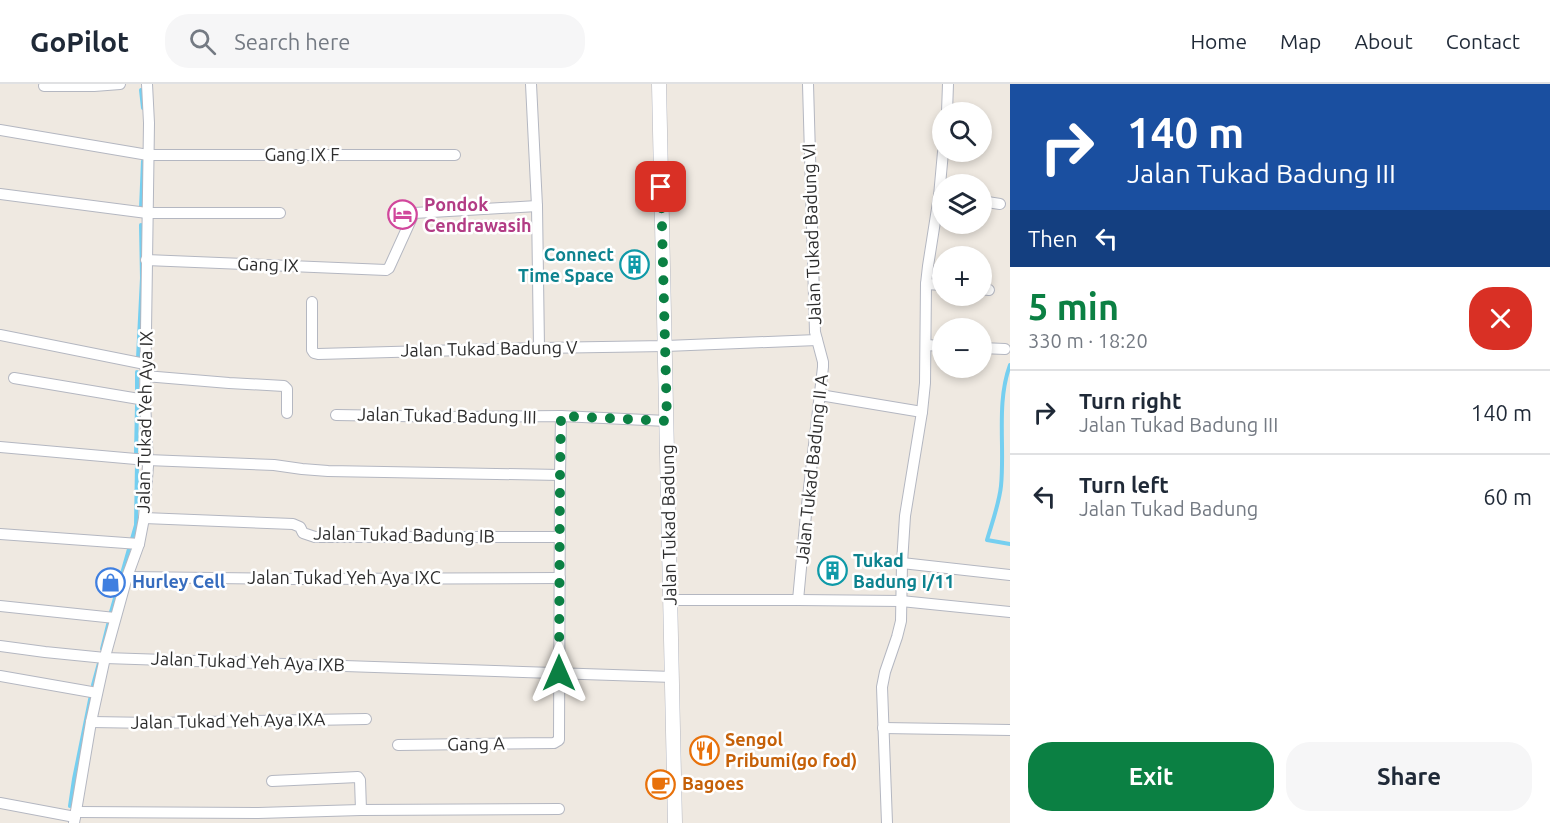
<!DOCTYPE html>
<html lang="en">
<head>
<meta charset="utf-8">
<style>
	:root { --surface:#fff; --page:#f6f6f7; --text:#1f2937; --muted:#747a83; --line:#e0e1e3; --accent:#0b8043 }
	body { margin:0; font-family:Ubuntu,sans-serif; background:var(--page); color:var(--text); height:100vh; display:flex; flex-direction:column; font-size:22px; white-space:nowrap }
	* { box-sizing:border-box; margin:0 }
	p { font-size:20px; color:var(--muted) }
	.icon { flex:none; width:33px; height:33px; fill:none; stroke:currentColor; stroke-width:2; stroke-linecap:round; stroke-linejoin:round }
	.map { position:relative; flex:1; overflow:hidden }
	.side { display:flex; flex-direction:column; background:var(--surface); width:540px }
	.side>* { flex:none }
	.top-card { background:#1a4fa0; color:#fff; overflow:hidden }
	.fabs { position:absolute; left:932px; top:18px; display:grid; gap:12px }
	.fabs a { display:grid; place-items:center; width:60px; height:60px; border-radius:50%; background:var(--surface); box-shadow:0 3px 9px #0003; font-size:30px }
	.pin { position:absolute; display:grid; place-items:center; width:51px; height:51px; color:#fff; margin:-26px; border-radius:12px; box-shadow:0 3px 9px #0006 }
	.me { position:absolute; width:66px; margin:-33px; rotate:0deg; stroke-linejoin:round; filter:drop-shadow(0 0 4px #0008) }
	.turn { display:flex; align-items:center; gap:21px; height:126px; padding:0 18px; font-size:27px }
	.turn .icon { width:78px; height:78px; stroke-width:2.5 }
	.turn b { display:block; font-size:42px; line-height:51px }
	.then { display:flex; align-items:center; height:57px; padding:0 18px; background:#0003; gap:12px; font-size:22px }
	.round { display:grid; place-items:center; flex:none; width:63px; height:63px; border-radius:24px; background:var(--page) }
	.summary { display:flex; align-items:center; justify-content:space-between; height:102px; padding:0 18px }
	h1 { font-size:36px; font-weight:700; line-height:45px; color:var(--accent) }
	.button { display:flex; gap:12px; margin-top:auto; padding:12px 18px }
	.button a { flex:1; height:69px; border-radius:24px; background:var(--accent); color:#fff; font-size:24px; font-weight:700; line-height:69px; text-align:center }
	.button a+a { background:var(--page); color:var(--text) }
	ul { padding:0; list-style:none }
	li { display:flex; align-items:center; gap:18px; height:84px; padding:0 18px; border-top:2px solid var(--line) }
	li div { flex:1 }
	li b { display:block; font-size:22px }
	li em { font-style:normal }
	header { display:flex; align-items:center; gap:36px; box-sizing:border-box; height:84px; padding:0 30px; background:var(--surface); border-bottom:2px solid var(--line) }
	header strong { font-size:28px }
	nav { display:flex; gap:33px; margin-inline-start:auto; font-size:21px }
	.search { width:420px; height:54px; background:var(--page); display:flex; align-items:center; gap:15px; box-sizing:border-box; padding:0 21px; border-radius:24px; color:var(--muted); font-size:22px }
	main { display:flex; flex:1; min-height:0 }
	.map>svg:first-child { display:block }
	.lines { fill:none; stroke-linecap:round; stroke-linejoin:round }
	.stream { stroke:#75cff0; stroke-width:4 }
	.street-casing { stroke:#b4b7c1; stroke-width:12 }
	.secondary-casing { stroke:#b4b7c1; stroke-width:15 }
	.street { stroke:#fff; stroke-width:10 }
	.secondary { stroke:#fff; stroke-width:14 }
	.route { stroke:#0b8043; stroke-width:10; stroke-dasharray:0 18 }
	.labels { text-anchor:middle; stroke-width:5; stroke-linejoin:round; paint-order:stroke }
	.street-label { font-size:18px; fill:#2e2e2e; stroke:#fff }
	.hotel-label { font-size:18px; font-weight:bold; fill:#b23c85; stroke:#fff; text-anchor:start }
	.culture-label { font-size:18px; font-weight:bold; fill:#0d838f; stroke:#fff; text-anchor:end }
	.shop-label { font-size:18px; font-weight:bold; fill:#366cbe; stroke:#fff; text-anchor:start }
	.food-label { font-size:18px; font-weight:bold; fill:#c56008; stroke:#fff; text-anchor:start }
</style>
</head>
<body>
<header>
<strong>GoPilot</strong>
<div class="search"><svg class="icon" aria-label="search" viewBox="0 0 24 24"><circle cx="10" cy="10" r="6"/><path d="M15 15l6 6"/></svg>Search here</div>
<nav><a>Home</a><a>Map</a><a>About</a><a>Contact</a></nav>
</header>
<main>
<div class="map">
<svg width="1010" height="739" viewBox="0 0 1010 739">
	<rect width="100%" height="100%" fill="#efe9e1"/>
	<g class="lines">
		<g class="stream">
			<path d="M 141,6 L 143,24"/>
			<path d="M 141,124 L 143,77"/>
			<path d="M 138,274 L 142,194 L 141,141"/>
			<path d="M 1010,281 C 996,319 1005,362 1001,402 C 999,420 992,439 987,456 L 1010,460"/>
			<path d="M 137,307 L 137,288"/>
			<path d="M 136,370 L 137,321"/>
			<path d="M 132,455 L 136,441 L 137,380"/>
			<path d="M 111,528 L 129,465"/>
			<path d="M 102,565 L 109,537"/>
			<path d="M 93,601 L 99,579"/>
			<path d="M 70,722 L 74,695 L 91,611"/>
		</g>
		<defs>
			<g id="street">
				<path d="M 531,0 L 537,122 L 539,264"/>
				<path d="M 44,2 L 94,2 L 120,0"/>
				<path d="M 947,28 L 948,0"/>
				<path d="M 0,46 L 148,71 L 455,71"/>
				<path d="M 0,110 L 147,129 L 280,129"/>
				<path d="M 981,117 L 1000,120"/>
				<path d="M 146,176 L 386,186 L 389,184 L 414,129 L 537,122"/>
				<path d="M 926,200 L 942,201"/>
				<path d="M 981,205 L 989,206"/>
				<path d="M 312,218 L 312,266 L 314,269 L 318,270 L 539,264 L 666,262 L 817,256"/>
				<path d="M 0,251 L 145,280"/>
				<path d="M 926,261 L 942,262"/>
				<path d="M 981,264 L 1005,265"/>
				<path d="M 145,292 L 229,299 L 284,302 L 287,305 L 287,329"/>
				<path d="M 14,294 L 145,316"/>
				<path d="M 820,311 L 922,328"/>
				<path d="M 336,331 L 459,333 L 561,332 L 667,337"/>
				<path d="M 0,363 L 147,376 L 274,381 L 302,385 L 328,387 L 560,391"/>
				<path d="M 144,434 L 293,440 L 300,443 L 303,449 L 315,453 L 560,453"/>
				<path d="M 0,450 L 139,460"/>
				<path d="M 902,479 L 1010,491"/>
				<path d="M 127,493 L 295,495 L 560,494"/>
				<path d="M 671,516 L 798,516 L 901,517 L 1010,528"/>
				<path d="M 798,516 L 806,430 L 823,283 L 823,278 L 815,248 L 808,0"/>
				<path d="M 0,522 L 115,534"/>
				<path d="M 0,562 L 45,568 L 105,574 L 673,593"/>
				<path d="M 0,592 L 97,609"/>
				<path d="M 91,638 L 153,639 L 366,635"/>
				<path d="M 883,644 L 1010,646"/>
				<path d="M 398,661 L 554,659 L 559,656 L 560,391 L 561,332"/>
				<path d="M 272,697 L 358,693 L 360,696 L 361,726"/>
				<path d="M 0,719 L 75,733"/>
				<path d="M 76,728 L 258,729 L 361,726 L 559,725"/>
				<path d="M 74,739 L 91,638 L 106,569 L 127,493 L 139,460 L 144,434 L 148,382 L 145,316 L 149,39 L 147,0"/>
				<path d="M 887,739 L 882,603 L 885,588 L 897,553 L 901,537 L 902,479 L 905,432 L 922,328 L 925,299 L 926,200 L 928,182 L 939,112 L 943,68"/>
			</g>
			<path id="secondary" d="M 659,0 L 675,739"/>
		</defs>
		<use href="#street" class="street-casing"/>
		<use href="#secondary" class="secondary-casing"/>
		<use href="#street" class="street"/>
		<use href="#secondary" class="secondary"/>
	</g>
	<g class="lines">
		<path class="route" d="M 559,589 L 560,391 L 561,332 L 667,337 L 661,103"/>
	</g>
	<defs>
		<symbol id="hotel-ring" viewBox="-11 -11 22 22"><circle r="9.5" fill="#fff" stroke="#d1479c" stroke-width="1.5"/><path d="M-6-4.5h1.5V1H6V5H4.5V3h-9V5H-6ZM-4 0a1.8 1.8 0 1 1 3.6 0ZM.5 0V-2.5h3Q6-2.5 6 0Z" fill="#d1479c"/></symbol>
		<symbol id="building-ring" viewBox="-11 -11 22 22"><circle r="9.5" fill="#fff" stroke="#0f9aa8" stroke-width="1.5"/><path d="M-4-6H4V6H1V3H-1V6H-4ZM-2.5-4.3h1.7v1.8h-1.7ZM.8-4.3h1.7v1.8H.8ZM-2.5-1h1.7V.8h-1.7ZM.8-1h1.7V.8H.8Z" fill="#0f9aa8"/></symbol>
		<symbol id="shop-ring" viewBox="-11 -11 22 22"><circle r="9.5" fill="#fff" stroke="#3f7fe0" stroke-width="1.5"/><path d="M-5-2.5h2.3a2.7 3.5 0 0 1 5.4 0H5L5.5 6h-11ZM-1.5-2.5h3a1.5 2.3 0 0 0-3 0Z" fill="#3f7fe0"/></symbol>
		<symbol id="restaurant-ring" viewBox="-11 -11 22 22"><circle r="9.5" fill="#fff" stroke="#e8710a" stroke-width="1.5"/><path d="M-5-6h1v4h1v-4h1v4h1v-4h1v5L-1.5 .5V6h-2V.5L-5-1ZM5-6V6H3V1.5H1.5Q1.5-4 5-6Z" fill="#e8710a"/></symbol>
		<symbol id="cafe-ring" viewBox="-11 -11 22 22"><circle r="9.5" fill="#fff" stroke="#e8710a" stroke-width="1.5"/><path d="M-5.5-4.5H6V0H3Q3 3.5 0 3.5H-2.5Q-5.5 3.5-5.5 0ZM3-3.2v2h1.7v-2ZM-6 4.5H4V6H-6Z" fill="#e8710a"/></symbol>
	</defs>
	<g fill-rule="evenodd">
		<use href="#hotel-ring" x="386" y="114" width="33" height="33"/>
		<use href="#building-ring" x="618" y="164" width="33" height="33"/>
		<use href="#building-ring" x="816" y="470" width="33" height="33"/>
		<use href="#shop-ring" x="94" y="482" width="33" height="33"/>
		<use href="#restaurant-ring" x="688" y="650" width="33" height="33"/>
		<use href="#cafe-ring" x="644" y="684" width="33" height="33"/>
	</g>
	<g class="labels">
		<g class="street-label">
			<text x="302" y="77">Gang IX F</text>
			<text transform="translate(812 150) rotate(-92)" y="6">Jalan Tukad Badung VI</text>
			<text transform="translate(268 181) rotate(2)" y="6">Gang IX</text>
			<text transform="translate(489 265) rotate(-1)" y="6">Jalan Tukad Badung V</text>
			<text transform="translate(447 332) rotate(1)" y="6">Jalan Tukad Badung III</text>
			<text transform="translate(145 338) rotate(-89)" y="6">Jalan Tukad Yeh Aya IX</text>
			<text transform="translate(812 385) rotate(-84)" y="6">Jalan Tukad Badung II A</text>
			<text transform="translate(669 441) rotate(-91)" y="6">Jalan Tukad Badung</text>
			<text transform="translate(404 451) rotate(1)" y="6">Jalan Tukad Badung IB</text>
			<text x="344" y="500">Jalan Tukad Yeh Aya IXC</text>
			<text transform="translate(248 578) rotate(2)" y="6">Jalan Tukad Yeh Aya IXB</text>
			<text transform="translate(228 637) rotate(-1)" y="6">Jalan Tukad Yeh Aya IXA</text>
			<text transform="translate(476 660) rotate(-1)" y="6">Gang A</text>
		</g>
		<g class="hotel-label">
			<text x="424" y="127">Pondok<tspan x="424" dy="21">Cendrawasih</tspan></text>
		</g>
		<g class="culture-label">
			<text x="614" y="177">Connect<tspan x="614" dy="21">Time Space</tspan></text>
			<text x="853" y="483" text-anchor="start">Tukad<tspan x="853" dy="21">Badung I/11</tspan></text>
		</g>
		<g class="shop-label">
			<text x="132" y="504">Hurley Cell</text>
		</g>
		<g class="food-label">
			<text x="725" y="662">Sengol<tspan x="725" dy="21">Pribumi(go fod)</tspan></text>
			<text x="682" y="706">Bagoes</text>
		</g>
	</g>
</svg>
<div class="fabs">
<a><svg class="icon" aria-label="search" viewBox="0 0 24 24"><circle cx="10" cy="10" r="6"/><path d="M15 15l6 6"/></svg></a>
<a><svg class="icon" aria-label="layers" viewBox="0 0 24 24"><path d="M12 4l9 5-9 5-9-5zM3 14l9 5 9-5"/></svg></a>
<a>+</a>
<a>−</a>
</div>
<div class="pin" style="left:661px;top:103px;background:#d93025"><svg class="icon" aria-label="arrive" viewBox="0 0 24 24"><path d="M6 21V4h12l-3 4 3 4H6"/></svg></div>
<svg class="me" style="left:559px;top:589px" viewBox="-20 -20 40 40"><path d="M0-17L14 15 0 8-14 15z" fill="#0b8043" stroke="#fff" stroke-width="4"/></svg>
</div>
<section class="side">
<div class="top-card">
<div class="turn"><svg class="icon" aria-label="right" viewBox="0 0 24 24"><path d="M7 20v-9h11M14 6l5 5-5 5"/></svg><div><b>140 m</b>Jalan Tukad Badung III</div></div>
<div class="then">Then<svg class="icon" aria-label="left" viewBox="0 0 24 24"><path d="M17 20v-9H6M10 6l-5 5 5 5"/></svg></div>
</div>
<div class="summary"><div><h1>5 min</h1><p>330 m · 18:20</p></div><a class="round" style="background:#d93025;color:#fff"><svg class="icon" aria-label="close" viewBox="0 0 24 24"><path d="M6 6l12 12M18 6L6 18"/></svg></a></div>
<ul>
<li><svg class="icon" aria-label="right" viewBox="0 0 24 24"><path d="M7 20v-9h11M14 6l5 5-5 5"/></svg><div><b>Turn right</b><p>Jalan Tukad Badung III</p></div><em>140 m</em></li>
<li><svg class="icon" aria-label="left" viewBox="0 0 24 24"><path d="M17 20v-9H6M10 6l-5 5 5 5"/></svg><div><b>Turn left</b><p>Jalan Tukad Badung</p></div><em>60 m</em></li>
</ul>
<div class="button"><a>Exit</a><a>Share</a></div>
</section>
</main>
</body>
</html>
